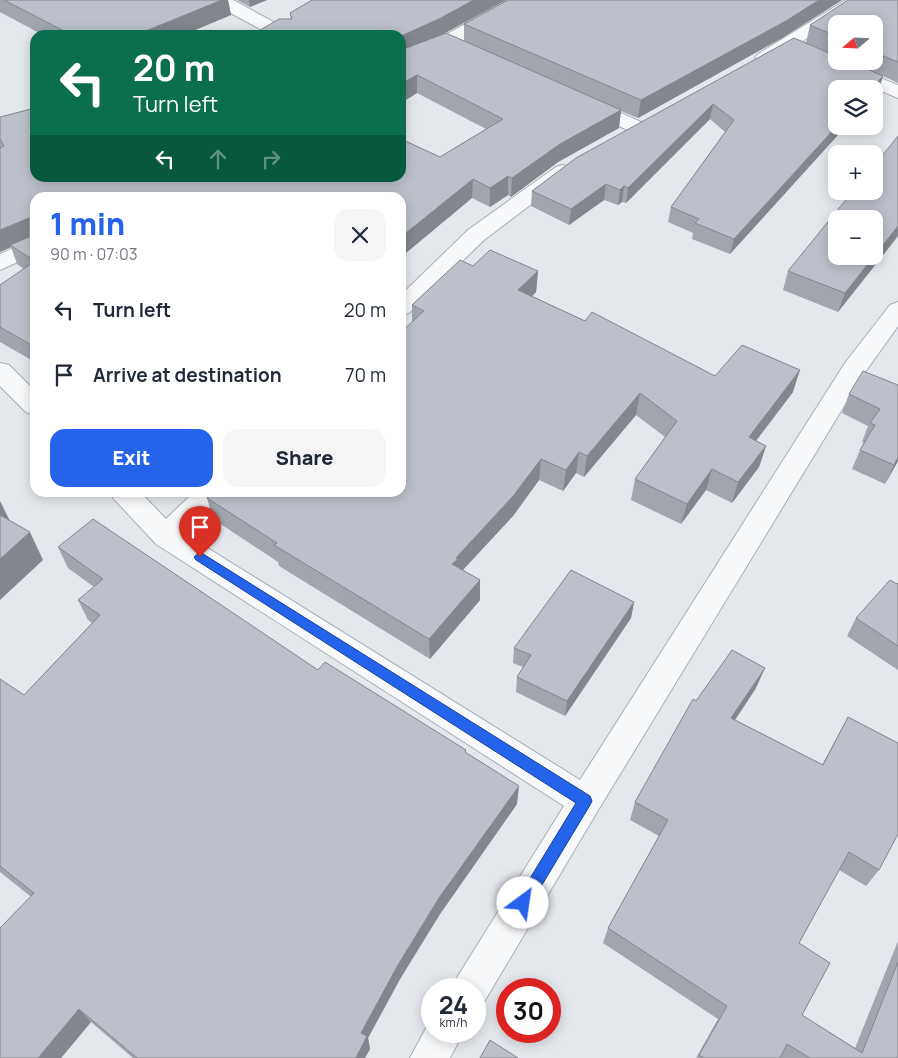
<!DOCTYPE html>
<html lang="en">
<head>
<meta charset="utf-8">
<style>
	:root { --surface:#fff; --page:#f6f6f7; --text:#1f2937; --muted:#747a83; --accent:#2563eb }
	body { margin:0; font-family:Manrope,sans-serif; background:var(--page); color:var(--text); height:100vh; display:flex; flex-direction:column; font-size:19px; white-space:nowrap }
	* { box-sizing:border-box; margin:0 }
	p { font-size:16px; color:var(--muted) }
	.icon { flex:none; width:28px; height:28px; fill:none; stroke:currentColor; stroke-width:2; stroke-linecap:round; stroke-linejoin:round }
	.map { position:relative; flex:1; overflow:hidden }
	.side { position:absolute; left:30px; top:192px; width:376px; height:305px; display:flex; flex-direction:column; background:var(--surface); border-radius:15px; box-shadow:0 2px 12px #0003 }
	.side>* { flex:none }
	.banner { position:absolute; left:30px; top:30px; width:376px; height:152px; border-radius:15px; box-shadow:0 2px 12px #0003; background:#0b6e4f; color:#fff; overflow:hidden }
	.needle { width:32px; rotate:251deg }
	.controls { position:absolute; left:828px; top:15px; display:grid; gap:10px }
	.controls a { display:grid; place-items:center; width:55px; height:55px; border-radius:10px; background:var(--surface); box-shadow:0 2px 12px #0003; font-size:25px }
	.speed { position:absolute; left:421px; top:978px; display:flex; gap:10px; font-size:25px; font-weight:700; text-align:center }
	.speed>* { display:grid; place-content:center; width:65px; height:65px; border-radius:50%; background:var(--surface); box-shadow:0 2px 12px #0003; line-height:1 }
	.speed small { font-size:12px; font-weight:400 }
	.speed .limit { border:8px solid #d22; background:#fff; color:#111 }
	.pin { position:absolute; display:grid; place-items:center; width:42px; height:42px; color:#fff; margin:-51px -21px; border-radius:50% 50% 50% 0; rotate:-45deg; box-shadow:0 0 5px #0007 }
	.pin .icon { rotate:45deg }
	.me { position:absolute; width:55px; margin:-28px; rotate:31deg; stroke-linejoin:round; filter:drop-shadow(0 0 4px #0008) }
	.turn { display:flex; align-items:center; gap:18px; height:105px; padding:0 20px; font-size:22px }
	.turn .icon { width:65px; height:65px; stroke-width:2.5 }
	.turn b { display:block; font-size:35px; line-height:42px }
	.lanes { display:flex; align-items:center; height:48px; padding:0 20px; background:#0003; justify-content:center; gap:25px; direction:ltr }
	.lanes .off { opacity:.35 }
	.round { display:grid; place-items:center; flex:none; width:52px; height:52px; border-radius:15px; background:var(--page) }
	.headline { display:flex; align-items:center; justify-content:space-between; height:85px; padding:0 20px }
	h1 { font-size:30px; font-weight:800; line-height:38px; color:var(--accent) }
	.cta { display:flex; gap:10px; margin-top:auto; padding:10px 20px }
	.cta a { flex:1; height:58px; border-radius:15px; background:var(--accent); color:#fff; font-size:20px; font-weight:800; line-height:58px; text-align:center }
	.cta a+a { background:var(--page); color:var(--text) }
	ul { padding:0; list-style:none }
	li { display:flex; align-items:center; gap:15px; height:65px; padding:0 20px }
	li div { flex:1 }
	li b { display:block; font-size:19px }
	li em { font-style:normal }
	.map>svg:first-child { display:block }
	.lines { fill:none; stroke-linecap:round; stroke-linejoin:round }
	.minor-casing { stroke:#a9aeb7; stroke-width:2 }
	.minor { fill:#f7f8fa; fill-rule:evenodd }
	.wall { fill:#a1a5ae }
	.shaded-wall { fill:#83868d }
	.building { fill:#bbc0ca; stroke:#83868d; fill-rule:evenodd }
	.route { fill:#2563eb; stroke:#184099 }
</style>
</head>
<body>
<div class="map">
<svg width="898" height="1058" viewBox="0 0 898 1058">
	<rect width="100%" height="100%" fill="#e4e7ec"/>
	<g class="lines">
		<defs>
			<g id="minor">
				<path d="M 212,0 L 233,0 L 290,31 L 293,35 L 271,35 L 214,4 Z"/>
				<path d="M 509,0 L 529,0 L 527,4 L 460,42 L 477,49 L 480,53 L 477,57 C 466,60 444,51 437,42 L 440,38 Z"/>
				<path d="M 846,0 L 866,0 L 770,62 L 758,62 L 755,58 L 758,54 Z"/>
				<path d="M 847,65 L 898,85 L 898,98 L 841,74 L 838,70 L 841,66 Z"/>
				<path d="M 586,98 L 646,124 L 649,128 L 646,132 L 632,132 L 579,108 L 577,104 L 579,100 Z"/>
				<path d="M 563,165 L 570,167 L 573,171 L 570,175 L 484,240 L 409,313 L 401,315 L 401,295 L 468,230 L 556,167 Z"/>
				<path d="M 35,238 L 35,254 L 0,270 L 0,254 Z"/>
				<path d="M 898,302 L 898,326 L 863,375 L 597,812 L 484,1002 L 475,1006 L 475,989 L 453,989 L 458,976 L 564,806 L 156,544 L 114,499 L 110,492 L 140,492 L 166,519 L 194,492 L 224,492 L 220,499 L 185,534 L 580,780 L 845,363 L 890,305 Z"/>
				<path d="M 0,363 L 9,365 L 35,391 L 35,415 L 26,412 L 0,386 Z"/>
				<path d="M 432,1017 L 432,1031 L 464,1031 L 450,1058 L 410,1058 Z"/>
			</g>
		</defs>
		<use href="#minor" class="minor-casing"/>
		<use href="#minor" class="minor"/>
	</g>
	<g class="wall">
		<path d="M 0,0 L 228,0 L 231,15 L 183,35 L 43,35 L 0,12 Z"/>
		<path d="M 237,0 L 267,0 L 250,7 Z"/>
		<path d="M 312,0 L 506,0 L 442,35 L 464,41 L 464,24 L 508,0 L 842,0 L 782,38 L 638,118 L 621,111 L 619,128 L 558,162 L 511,197 L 508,195 L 490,207 L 472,198 L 401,257 L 401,198 L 35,198 L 35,362 L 0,342 L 0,285 L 24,269 L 17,264 L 11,247 L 0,252 L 0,117 L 35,178 L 401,178 L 440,157 L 486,129 L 417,93 L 401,103 L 401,35 L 291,19 L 290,13 Z"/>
		<path d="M 898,0 L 898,83 L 883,76 L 878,91 L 730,254 L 692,239 L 693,233 L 668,222 L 671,207 L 725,132 L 710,119 L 626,203 L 622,202 L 618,205 L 604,200 L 569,225 L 531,206 L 532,191 L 794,38 L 848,61 L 874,61 L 874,24 L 836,24 L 836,56 L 806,43 L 810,25 Z"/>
		<path d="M 898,236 L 838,312 L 783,290 L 788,271 Z"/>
		<path d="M 473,266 L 538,271 L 536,292 L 532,296 L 585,321 L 715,376 L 793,392 L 756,441 L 766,446 L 759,467 L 732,503 L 706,490 L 681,524 L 631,500 L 635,479 L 665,437 L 636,415 L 584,477 L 576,473 L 563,491 L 539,480 L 513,516 L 463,570 L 480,580 L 480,600 L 430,659 L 279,566 L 278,562 L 213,519 L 207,498 L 401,492 L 412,322 L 412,305 Z"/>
		<path d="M 898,385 L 898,461 L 885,484 L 852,469 L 860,450 L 864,443 L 862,442 L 868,426 L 842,413 L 849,394 Z"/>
		<path d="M 58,547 L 318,670 L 466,750 L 466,753 L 517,804 L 440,914 L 400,979 L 368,1038 L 370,1049 L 365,1058 L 133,1058 L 91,1022 L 61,1058 L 30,896 L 0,872 L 0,679 L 24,695 L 92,623 L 88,620 L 78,600 L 94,587 L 68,568 Z"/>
		<path d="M 898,583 L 898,670 L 847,636 L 856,618 Z"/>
		<path d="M 634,602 L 631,618 L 565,716 L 516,692 L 517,677 L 523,667 L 513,663 L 514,648 Z"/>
		<path d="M 756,688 L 735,720 L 822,765 L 848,717 L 879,870 L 866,886 L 839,870 L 799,943 L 802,1015 L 855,1048 L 898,941 L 898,1058 L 696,1058 L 718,1019 L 603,943 L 608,928 L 659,836 L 630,820 L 635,802 L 696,701 Z"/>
	</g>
	<g class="shaded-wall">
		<path d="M 222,0 L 228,0 L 231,15 L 183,35 L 136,35 Z"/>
		<path d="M 249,0 L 267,0 L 250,7 Z"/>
		<path d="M 474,0 L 506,0 L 439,36 L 401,54 L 401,36 Z"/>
		<path d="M 819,0 L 842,0 L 782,38 L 638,118 L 641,100 Z"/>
		<path d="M 417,75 L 417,93 L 401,103 L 401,84 Z"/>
		<path d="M 883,76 L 878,91 L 874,96 L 874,89 L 871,89 Z"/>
		<path d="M 713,104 L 710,119 L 626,203 L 628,188 Z"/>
		<path d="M 621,110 L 619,128 L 558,162 L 511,197 L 512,178 L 560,144 Z"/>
		<path d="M 837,126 L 846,126 L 730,254 L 734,239 Z"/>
		<path d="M 508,176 L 508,195 L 490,207 L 490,188 Z"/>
		<path d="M 116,178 L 153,178 L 123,192 L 115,181 Z"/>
		<path d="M 473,179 L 472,198 L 401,257 L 401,237 Z"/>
		<path d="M 606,184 L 604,200 L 569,225 L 571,209 Z"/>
		<path d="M 624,186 L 622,202 L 618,205 L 620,190 Z"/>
		<path d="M 29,218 L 35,235 L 10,245 L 11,247 L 0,252 L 0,230 Z"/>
		<path d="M 898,226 L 898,236 L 838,312 L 845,293 Z"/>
		<path d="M 538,271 L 536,292 L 517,312 L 518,290 Z"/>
		<path d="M 800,370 L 793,392 L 742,459 L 749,437 Z"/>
		<path d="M 640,393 L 636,415 L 584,477 L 587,456 Z"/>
		<path d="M 766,446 L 759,467 L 732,503 L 738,482 Z"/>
		<path d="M 579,452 L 576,473 L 563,491 L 566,470 Z"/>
		<path d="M 898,457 L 898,461 L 885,484 L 894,465 Z"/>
		<path d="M 541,459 L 539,480 L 513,516 L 457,576 L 452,564 L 456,558 Z"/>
		<path d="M 712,469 L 706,490 L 681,524 L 687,504 Z"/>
		<path d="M 0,501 L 10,521 L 0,530 Z"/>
		<path d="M 30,532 L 43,560 L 0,600 L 0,559 Z"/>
		<path d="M 480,580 L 480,600 L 430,659 L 429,639 Z"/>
		<path d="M 634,602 L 631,618 L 565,716 L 567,701 Z"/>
		<path d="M 765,668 L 756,688 L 723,738 L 731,718 Z"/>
		<path d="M 519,786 L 517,804 L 440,914 L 400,979 L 368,1038 L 370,1049 L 365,1058 L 356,1058 L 361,1033 L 398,965 L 439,898 Z"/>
		<path d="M 79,1009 L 91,1022 L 61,1058 L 38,1058 Z"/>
	</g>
	<g class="building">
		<path d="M 4,0 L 222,0 L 136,35 L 72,35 Z"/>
		<path d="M 312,0 L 474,0 L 439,19 L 401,36 L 401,35 L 252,35 L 279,19 L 292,19 L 290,13 Z"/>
		<path d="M 508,0 L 819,0 L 786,21 L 641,100 L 464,24 Z"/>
		<path d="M 848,0 L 898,0 L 898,62 L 874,52 L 874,24 L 836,24 L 836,36 L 810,25 Z"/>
		<path d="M 446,33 L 621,110 L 560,144 L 512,178 L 508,176 L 490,188 L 473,179 L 401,237 L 401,198 L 35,198 L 35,261 L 10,245 L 29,237 L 29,218 L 0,230 L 0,148 L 4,146 L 0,139 L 0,117 L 35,108 L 35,178 L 116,178 L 115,181 L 143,181 L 151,178 L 401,178 L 401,139 L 440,157 L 503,119 L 417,75 L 401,84 L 401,50 Z"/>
		<path d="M 794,38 L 836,56 L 836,61 L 848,61 L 883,76 L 871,89 L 836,89 L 836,126 L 837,126 L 734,239 L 695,223 L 699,219 L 671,207 L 734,120 L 713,104 L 628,188 L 624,186 L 620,190 L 606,184 L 571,209 L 532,191 L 576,158 Z"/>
		<path d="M 898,136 L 898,226 L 845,293 L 788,271 L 853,191 L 874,191 L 874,166 ZM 836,219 L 874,219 L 874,256 L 836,256 Z"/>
		<path d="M 490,250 L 538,271 L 518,290 L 585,321 L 592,312 L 715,376 L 742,345 L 800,370 L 749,437 L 766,446 L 738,482 L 712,469 L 687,504 L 635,479 L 677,421 L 640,393 L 587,456 L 579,452 L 566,470 L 541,459 L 514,495 L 456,558 L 458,559 L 452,564 L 480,580 L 429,639 L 274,545 L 277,543 L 207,498 L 214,492 L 401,492 L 401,332 L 424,311 L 412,305 L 460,260 L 473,266 Z"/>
		<path d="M 35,261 L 35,347 L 0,327 L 0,285 Z"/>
		<path d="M 863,371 L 898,385 L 898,457 L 894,465 L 860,450 L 875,425 L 870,423 L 880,409 L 849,394 Z"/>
		<path d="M 0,515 L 30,532 L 0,559 Z"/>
		<path d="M 93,519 L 318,670 L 325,662 L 466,750 L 465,752 L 519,786 L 439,898 L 398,965 L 361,1033 L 367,1036 L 356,1058 L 137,1058 L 79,1009 L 38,1058 L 0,1058 L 0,928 L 34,893 L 0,866 L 0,679 L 24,695 L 100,615 L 78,600 L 103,579 L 58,547 Z"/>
		<path d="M 571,570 L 634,602 L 567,701 L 517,677 L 531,655 L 514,648 Z"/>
		<path d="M 890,580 L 897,584 L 898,583 L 898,646 L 856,618 Z"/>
		<path d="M 732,650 L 765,668 L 731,718 L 823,765 L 848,717 L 898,743 L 898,834 L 879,870 L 849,852 L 799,943 L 830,963 L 802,1015 L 862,1053 L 898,962 L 898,1058 L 810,1058 L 787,1044 L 780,1058 L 704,1058 L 699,1055 L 727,1006 L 608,928 L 668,820 L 635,802 L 693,699 L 696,701 Z"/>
		<path d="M 490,1040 L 518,1058 L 480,1058 Z"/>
	</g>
	<path class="route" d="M 200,552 L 590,796 L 592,801 L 590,805 L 528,908 L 523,910 L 518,908 L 516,903 L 518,898 L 576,803 L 196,560 L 194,557 Z"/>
</svg>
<div class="controls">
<a><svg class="needle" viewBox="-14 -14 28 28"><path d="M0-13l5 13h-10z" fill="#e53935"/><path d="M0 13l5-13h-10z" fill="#747a83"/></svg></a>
<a><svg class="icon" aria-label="layers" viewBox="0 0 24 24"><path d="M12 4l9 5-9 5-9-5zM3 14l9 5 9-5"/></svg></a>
<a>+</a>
<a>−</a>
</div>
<div class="speed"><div>24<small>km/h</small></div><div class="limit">30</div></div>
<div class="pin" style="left:200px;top:557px;background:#d93025"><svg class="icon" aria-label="arrive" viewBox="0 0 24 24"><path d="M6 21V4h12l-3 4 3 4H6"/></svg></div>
<svg class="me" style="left:523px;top:903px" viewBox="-20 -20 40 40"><circle r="19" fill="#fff"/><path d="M0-13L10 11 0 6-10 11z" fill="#2563eb"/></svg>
<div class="banner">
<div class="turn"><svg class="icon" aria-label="left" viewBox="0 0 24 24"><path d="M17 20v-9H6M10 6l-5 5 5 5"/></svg><div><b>20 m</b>Turn left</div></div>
<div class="lanes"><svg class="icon" aria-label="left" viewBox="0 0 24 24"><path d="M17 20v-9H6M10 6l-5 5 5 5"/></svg><svg class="icon off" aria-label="ahead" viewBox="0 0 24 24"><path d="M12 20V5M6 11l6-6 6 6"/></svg><svg class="icon off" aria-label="right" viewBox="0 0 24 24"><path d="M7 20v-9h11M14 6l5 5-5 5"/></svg></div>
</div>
<section class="side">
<div class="headline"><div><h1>1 min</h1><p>90 m · 07:03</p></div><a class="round"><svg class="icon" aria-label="close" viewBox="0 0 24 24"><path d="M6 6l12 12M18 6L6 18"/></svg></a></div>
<ul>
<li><svg class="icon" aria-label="left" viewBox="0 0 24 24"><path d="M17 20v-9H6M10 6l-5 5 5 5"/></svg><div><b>Turn left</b></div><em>20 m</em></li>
<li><svg class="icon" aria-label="arrive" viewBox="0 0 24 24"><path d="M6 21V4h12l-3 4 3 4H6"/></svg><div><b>Arrive at destination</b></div><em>70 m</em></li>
</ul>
<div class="cta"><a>Exit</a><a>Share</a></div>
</section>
</div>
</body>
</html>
